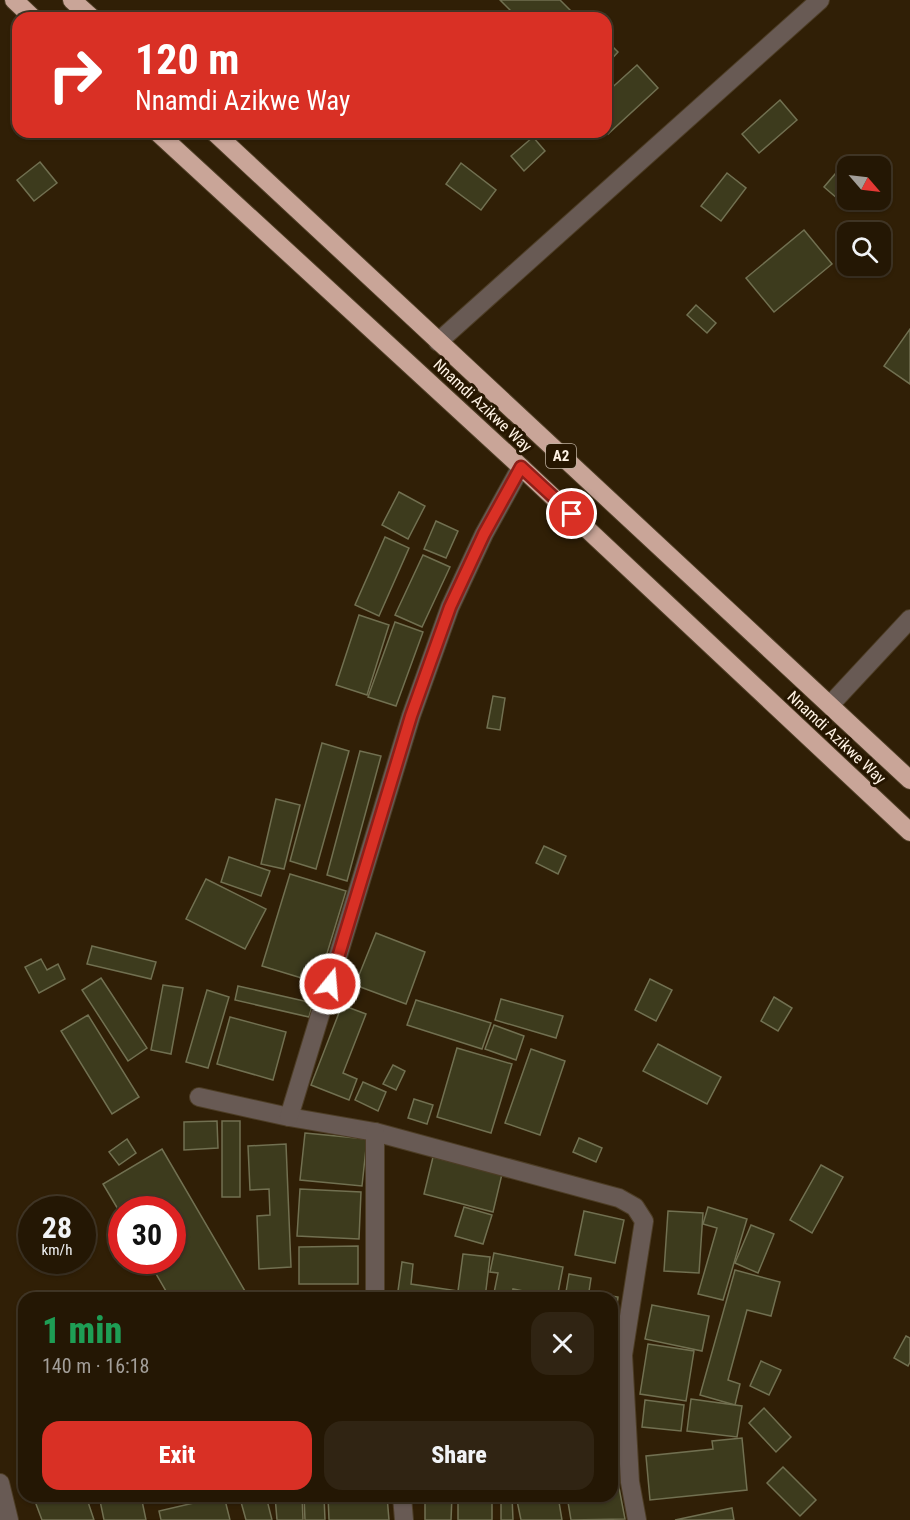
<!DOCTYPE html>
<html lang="en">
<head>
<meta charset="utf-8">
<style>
	:root { --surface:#241704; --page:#302413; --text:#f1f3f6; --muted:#a39f9a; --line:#413626; --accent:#d93025 }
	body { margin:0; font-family:"Roboto Condensed",sans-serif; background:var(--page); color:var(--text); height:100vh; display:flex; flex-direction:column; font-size:22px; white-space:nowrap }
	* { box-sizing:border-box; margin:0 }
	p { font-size:20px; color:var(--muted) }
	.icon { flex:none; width:33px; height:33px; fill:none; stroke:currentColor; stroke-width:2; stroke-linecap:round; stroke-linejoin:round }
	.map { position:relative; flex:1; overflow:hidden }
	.details { position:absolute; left:18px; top:1292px; width:600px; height:210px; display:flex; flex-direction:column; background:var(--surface); border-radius:18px; box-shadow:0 2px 4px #0004,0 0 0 2px var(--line) }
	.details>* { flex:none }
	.guide { position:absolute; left:12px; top:12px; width:600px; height:126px; border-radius:18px; box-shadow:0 2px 4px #0004,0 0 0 2px var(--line); background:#d93025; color:#fff; overflow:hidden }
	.needle { width:39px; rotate:118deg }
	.buttons { position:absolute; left:837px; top:156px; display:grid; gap:12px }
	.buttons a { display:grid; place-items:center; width:54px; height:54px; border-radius:12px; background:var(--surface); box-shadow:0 2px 4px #0004,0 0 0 2px var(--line); font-size:30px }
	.speed { position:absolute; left:18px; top:1196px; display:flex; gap:12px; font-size:30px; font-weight:700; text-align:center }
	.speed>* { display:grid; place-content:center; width:78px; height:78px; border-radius:50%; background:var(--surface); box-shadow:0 2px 4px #0004,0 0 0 2px var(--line); line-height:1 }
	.speed small { font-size:15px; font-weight:400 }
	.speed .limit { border:9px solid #d22; background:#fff; color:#111 }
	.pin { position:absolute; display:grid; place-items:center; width:51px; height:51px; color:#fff; margin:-26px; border:3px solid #fff; border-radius:50%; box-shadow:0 2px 6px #0007 }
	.me { position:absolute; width:66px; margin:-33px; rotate:17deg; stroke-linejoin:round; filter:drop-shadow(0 0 4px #0008) }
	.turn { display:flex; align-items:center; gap:21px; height:126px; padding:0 24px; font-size:27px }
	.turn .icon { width:78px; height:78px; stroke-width:2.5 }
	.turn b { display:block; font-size:42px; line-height:51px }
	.round { display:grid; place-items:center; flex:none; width:63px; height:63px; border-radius:18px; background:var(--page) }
	.head { display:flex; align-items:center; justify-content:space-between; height:102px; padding:0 24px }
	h1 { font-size:36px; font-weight:800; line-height:45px; color:#1e9e55 }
	.cta { display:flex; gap:12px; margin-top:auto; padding:12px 24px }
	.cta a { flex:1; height:69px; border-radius:18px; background:var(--accent); color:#fff; font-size:24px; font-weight:800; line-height:69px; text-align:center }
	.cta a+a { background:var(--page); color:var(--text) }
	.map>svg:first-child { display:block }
	.building { fill:#3d3b1d; stroke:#717051; stroke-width:1.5 }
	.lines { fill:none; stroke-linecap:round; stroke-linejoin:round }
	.lane-casing { stroke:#4d3d25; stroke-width:20 }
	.street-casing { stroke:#4d3d25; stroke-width:20 }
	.highway-casing { stroke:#4d3d25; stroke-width:20 }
	.lane { stroke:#685a54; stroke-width:18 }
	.street { stroke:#685a54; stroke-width:18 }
	.highway { stroke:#c9a598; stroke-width:18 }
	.route-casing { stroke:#8d1f18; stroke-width:15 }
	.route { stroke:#d93025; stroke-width:10 }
	.labels { text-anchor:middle; stroke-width:6; stroke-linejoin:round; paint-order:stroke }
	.shield { fill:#261600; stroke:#beb1a0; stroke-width:1.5 }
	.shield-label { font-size:15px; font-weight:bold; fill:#fff3e4 }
	.street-label { font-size:16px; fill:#fff3e4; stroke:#261600 }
</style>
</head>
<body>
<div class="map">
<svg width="910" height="1520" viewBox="0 0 910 1520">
	<rect width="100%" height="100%" fill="#301f06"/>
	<g class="building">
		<path d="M 500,0 L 560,0 L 578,18 L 518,18 Z"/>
		<path d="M 606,40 L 618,52 L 606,65 Z"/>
		<path d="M 637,65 L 658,88 L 608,134 L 606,131 L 606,93 Z"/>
		<path d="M 780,100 L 797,120 L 759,153 L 742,134 Z"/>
		<path d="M 533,137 L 545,151 L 524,171 L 511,156 Z"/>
		<path d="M 40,162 L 57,183 L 34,201 L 17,180 Z"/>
		<path d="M 461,163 L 496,190 L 481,210 L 446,184 Z"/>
		<path d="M 841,167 L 848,172 L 848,200 L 850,200 L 845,205 L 824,187 Z"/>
		<path d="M 727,173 L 746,188 L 721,221 L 701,206 Z"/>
		<path d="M 804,230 L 832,264 L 774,312 L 746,278 Z"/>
		<path d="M 696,305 L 716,323 L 707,333 L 687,315 Z"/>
		<path d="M 910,329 L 910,384 L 884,366 Z"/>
		<path d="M 399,492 L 425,506 L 408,539 L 382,525 Z"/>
		<path d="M 436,521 L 458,531 L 446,558 L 424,549 Z"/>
		<path d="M 385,537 L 409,548 L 379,616 L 355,605 Z"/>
		<path d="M 423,555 L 450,567 L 422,627 L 395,615 Z"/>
		<path d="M 359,615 L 389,625 L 367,695 L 336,685 Z"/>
		<path d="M 395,622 L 423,632 L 396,706 L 368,697 Z"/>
		<path d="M 493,696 L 505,698 L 500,730 L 487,728 Z"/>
		<path d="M 322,743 L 349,751 L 316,869 L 290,861 Z"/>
		<path d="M 360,751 L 381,756 L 347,881 L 327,875 Z"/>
		<path d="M 276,799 L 300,805 L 284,869 L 261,864 Z"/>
		<path d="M 544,846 L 566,856 L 558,874 L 536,863 Z"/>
		<path d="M 229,857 L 270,871 L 261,896 L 221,882 Z"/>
		<path d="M 290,874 L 346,891 L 318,983 L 262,966 Z"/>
		<path d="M 206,879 L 266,909 L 245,949 L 186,919 Z"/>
		<path d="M 376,933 L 425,952 L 406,1004 L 355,985 Z"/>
		<path d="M 92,946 L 156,962 L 151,979 L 87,964 Z"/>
		<path d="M 41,959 L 47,970 L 58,964 L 65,979 L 39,993 L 25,967 Z"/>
		<path d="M 101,978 L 147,1048 L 128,1061 L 82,990 Z"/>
		<path d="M 650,979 L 672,990 L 656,1021 L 635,1010 Z"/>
		<path d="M 163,985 L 183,988 L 171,1054 L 151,1050 Z"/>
		<path d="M 238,986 L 313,1003 L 309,1017 L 235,1000 Z"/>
		<path d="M 207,990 L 229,997 L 208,1068 L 186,1062 Z"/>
		<path d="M 774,997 L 792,1008 L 778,1031 L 761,1021 Z"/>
		<path d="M 501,999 L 563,1016 L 556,1038 L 495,1020 Z"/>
		<path d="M 416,1000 L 491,1023 L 482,1049 L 407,1025 Z"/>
		<path d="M 342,1005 L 366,1014 L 343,1073 L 357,1079 L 349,1100 L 311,1085 Z"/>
		<path d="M 88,1015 L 139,1097 L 112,1114 L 61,1031 Z"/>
		<path d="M 230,1017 L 286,1032 L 273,1080 L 217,1064 Z"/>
		<path d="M 494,1025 L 524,1036 L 516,1060 L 485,1049 Z"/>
		<path d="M 658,1044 L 721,1077 L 707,1104 L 643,1071 Z"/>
		<path d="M 457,1048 L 512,1064 L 491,1133 L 437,1117 Z"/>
		<path d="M 531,1049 L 565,1061 L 540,1135 L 505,1123 Z"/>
		<path d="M 393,1065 L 405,1071 L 396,1090 L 383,1084 Z"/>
		<path d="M 363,1082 L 386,1092 L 378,1111 L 355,1100 Z"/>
		<path d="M 414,1099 L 433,1105 L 427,1124 L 408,1118 Z"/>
		<path d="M 217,1121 L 218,1148 L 184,1150 L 184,1122 Z"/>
		<rect x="222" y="1121" width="18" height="76"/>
		<path d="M 305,1133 L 367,1139 L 362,1186 L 300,1180 Z"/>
		<path d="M 579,1138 L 602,1148 L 596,1162 L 573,1152 Z"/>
		<path d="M 127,1139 L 136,1153 L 119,1165 L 109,1152 Z"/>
		<path d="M 286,1144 L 291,1267 L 259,1269 L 257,1216 L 270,1215 L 269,1189 L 250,1190 L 248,1146 Z"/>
		<path d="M 162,1149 L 245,1291 L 234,1298 L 170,1298 L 148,1260 L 172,1260 L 172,1209 L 122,1209 L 122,1216 L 103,1184 Z"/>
		<path d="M 433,1157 L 502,1174 L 493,1212 L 424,1194 Z"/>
		<path d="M 821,1165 L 843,1177 L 812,1233 L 790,1220 Z"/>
		<path d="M 300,1189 L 361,1192 L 359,1239 L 297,1236 Z"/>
		<path d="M 464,1207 L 492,1215 L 483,1244 L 455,1236 Z"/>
		<path d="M 708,1207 L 747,1219 L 723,1300 L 698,1294 L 717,1228 L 703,1224 Z"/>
		<path d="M 584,1211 L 624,1220 L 615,1263 L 575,1255 Z"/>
		<path d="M 668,1211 L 703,1213 L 699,1273 L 664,1271 Z"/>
		<path d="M 751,1225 L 774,1234 L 758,1273 L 735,1263 Z"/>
		<path d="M 358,1246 L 358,1284 L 299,1284 L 299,1247 Z"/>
		<path d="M 494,1253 L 563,1267 L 557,1298 L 513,1289 L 511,1298 L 493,1298 L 498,1273 L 490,1272 Z"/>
		<path d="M 463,1254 L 490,1257 L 485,1298 L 397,1298 L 402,1262 L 413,1264 L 411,1284 L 458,1291 Z"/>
		<path d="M 735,1270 L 780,1282 L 771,1316 L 747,1310 L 728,1380 L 740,1384 L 735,1405 L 700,1395 Z"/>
		<path d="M 569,1274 L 591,1278 L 588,1298 L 565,1298 Z"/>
		<path d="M 292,1292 L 359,1297 L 359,1298 L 292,1298 Z"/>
		<path d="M 595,1293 L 618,1297 L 613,1335 L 612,1298 L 594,1298 Z"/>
		<path d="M 652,1305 L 709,1316 L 702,1351 L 645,1339 Z"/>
		<path d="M 906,1336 L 910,1338 L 910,1362 L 908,1366 L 894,1358 Z"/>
		<path d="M 648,1344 L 694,1351 L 686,1401 L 640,1394 Z"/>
		<path d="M 761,1361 L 781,1370 L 769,1395 L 750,1386 Z"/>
		<path d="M 612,1363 L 615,1427 L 612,1427 Z"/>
		<path d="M 691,1399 L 742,1406 L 737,1437 L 687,1431 Z"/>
		<path d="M 645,1400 L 684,1405 L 681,1431 L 642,1427 Z"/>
		<path d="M 764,1408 L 791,1437 L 776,1452 L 749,1423 Z"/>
		<path d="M 742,1438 L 747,1490 L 650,1500 L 646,1456 L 713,1449 L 712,1441 Z"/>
		<path d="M 613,1456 L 625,1519 L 571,1520 L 567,1496 L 612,1496 Z"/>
		<path d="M 783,1467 L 816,1500 L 800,1516 L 767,1483 Z"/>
		<path d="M 33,1496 L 86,1496 L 94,1520 L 42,1520 Z"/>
		<path d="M 99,1496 L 141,1496 L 146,1520 L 104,1520 Z"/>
		<path d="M 142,1496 L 178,1496 L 143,1501 Z"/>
		<path d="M 224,1496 L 230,1520 L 161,1520 L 159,1511 Z"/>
		<path d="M 266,1496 L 272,1520 L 246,1520 L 241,1502 Z"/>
		<path d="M 275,1496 L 302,1496 L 303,1520 L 277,1520 Z"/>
		<path d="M 304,1496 L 324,1496 L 325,1520 L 305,1520 Z"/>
		<path d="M 328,1496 L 387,1496 L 389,1520 L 329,1520 Z"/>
		<path d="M 425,1496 L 452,1496 L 451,1520 L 425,1520 Z"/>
		<rect x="458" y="1496" width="34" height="24"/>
		<path d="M 501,1496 L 512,1496 L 513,1520 L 501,1520 Z"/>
		<path d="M 516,1496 L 558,1496 L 562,1520 L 521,1520 Z"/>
		<path d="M 732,1508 L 734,1520 L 675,1520 Z"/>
	</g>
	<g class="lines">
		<defs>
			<path id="lane" d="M 830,705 L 910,619"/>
			<g id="street">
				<path d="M 438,342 L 820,0"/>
				<path d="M 199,1097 L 289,1117 L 375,1132 L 619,1198 L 635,1207 L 644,1221 L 623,1355 L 630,1482 L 637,1520"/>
				<path d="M 289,1117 L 411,716 L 450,607 L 484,534 L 521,467"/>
				<path d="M 375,1298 L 375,1132"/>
				<path d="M 0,1483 L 9,1520"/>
				<path d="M 402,1496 L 404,1520"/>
			</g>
			<g id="highway">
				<path d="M 14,0 L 33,18"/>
				<path d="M 72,0 L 92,18"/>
				<path d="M 157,132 L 521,467 L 910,832"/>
				<path d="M 214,132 L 910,780"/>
			</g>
		</defs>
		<use href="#lane" class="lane-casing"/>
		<use href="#street" class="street-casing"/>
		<use href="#highway" class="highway-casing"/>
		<use href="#lane" class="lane"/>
		<use href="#street" class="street"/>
		<use href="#highway" class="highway"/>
	</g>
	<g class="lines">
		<defs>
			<path id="route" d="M 330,984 L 411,716 L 450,607 L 484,534 L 521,467 L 572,514"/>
		</defs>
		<use href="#route" class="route-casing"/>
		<use href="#route" class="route"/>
	</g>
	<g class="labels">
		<rect class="shield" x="546" y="444" width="30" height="24" rx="4.5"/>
		<g class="shield-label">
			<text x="561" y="461">A2</text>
		</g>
		<g class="street-label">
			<text transform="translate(483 405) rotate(43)" y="6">Nnamdi Azikwe Way</text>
			<text transform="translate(837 737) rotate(43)" y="6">Nnamdi Azikwe Way</text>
		</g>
	</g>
</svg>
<div class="buttons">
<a><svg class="needle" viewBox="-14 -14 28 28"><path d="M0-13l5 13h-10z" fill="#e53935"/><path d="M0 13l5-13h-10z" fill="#a39f9a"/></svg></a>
<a><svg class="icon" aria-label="search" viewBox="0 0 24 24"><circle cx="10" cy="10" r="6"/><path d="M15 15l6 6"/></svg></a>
</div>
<div class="speed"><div>28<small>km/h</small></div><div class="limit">30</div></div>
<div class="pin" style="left:572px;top:514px;background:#d93025"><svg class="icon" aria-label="arrive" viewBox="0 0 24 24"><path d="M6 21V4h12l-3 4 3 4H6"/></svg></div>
<svg class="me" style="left:330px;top:984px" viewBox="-20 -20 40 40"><circle r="17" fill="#d93025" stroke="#fff" stroke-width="3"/><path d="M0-11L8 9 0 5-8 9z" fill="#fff"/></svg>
<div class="guide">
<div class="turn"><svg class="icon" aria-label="right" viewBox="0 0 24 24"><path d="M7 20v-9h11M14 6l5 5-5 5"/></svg><div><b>120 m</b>Nnamdi Azikwe Way</div></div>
</div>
<section class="details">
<div class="head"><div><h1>1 min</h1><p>140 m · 16:18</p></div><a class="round"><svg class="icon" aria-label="close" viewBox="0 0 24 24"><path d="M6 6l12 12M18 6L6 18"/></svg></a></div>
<div class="cta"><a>Exit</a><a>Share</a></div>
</section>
</div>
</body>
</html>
